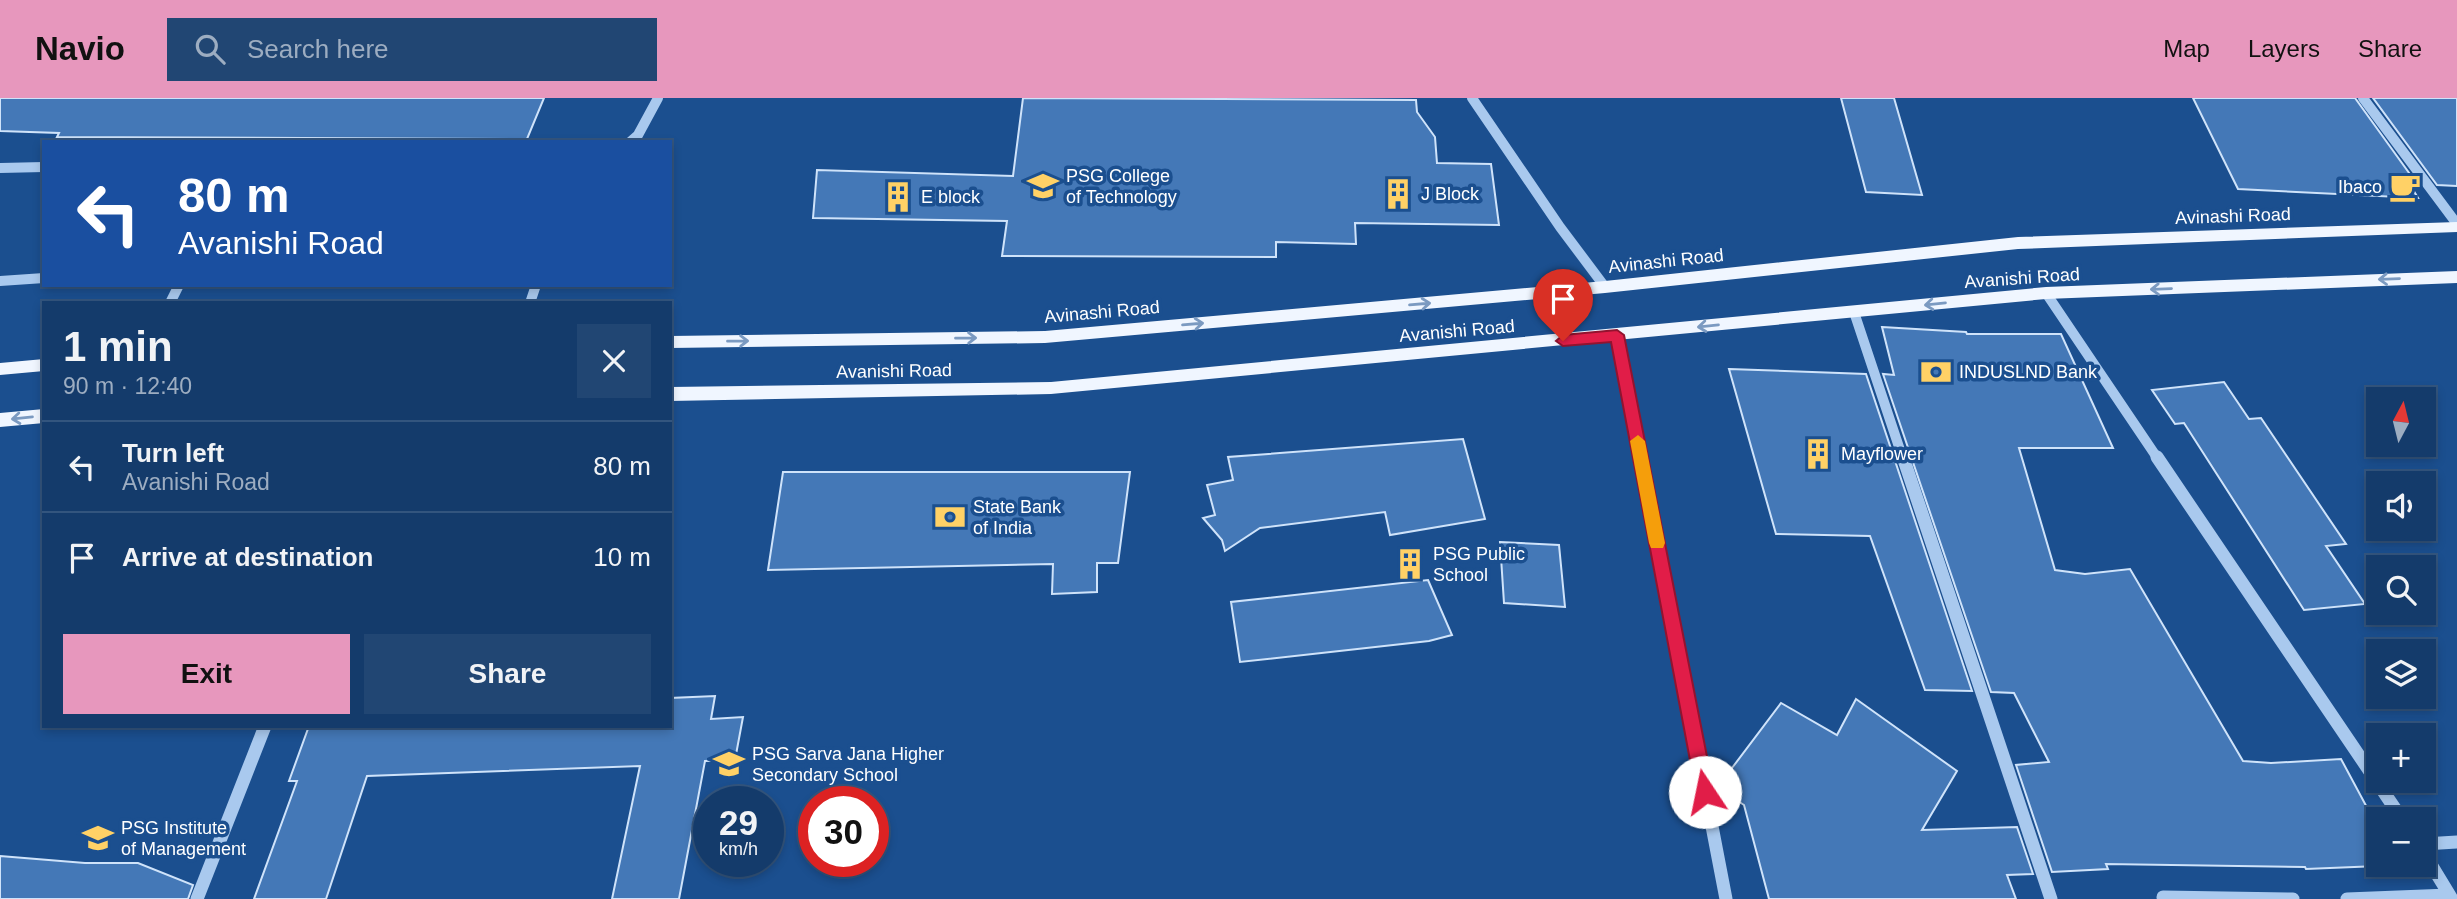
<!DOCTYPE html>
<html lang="en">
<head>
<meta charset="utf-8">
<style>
	:root { --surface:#143b6b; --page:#214673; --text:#f1f3f6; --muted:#9dadc1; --line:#33557e; --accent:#e797bd }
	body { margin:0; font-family:Helvetica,sans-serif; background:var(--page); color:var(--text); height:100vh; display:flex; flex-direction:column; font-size:26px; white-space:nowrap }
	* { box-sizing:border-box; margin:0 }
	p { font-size:23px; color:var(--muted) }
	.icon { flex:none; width:38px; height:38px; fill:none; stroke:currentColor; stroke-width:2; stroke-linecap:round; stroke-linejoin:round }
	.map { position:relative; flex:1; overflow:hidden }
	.drawer { position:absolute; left:42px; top:203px; width:630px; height:427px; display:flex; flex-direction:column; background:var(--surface); border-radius:0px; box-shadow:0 4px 10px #0003,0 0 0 2px var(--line) }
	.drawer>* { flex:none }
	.guide { position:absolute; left:42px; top:42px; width:630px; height:147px; border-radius:0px; box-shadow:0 4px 10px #0003,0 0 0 2px var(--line); background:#1a4fa0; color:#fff; overflow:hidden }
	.needle { width:46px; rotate:7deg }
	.controls { position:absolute; left:2366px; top:289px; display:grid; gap:14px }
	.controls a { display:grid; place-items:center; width:70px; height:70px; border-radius:0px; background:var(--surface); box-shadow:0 4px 10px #0003,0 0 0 2px var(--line); font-size:35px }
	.speed { position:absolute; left:693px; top:688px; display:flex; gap:14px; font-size:35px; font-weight:700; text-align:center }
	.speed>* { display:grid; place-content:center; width:91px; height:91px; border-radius:50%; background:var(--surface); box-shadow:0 4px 10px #0003,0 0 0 2px var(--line); line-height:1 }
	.speed small { font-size:18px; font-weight:400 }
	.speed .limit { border:10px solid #d22; background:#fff; color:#111 }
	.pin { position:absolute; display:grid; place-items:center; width:60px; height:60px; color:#fff; margin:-72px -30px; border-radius:50% 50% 50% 0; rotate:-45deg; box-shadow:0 0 7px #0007 }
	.pin .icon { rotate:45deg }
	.me { position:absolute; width:77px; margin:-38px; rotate:349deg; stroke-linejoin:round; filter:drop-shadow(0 0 5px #0008) }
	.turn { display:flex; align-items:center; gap:24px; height:147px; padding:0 21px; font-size:32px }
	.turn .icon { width:91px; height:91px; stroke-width:2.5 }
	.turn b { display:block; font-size:49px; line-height:60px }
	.round { display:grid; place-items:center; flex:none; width:74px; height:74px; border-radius:0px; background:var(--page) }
	.summary { display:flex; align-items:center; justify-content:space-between; height:119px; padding:0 21px }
	h1 { font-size:42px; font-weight:800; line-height:52px }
	.button { display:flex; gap:14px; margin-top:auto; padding:14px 21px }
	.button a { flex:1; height:80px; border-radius:0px; background:var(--accent); color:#111; font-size:28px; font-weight:800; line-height:80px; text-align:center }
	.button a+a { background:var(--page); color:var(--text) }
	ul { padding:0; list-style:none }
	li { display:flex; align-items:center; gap:21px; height:91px; padding:0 21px; border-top:2px solid var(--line) }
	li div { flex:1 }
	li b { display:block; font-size:26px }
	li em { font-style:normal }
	header { display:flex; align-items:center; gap:42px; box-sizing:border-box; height:98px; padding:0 35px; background:var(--accent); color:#111 }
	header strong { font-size:33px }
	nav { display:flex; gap:38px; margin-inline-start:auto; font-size:24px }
	.search { width:490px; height:63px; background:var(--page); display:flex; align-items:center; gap:18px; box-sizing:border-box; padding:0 24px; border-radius:0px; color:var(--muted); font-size:26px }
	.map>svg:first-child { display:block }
	.building { fill:#4478b7; stroke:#cfe3fa; stroke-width:2 }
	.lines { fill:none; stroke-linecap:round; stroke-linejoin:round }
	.minor-far1 { stroke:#a9c9ee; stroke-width:10 }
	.minor { stroke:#a9c9ee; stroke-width:13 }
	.major { fill:#f0f6ff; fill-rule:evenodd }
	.oneway { stroke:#7b9ac1 }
	.route { fill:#e11d48; stroke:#92132f; stroke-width:2 }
	.slow { fill:#f59e0b }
	.labels { text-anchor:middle; stroke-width:7; stroke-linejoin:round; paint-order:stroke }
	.poi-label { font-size:18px; fill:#fff; stroke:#1b4f8f; text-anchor:start }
	.street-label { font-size:18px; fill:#fff; stroke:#1b4f8f }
</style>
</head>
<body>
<header>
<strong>Navio</strong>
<div class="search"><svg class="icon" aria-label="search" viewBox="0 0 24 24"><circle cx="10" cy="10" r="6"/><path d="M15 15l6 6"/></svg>Search here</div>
<nav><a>Map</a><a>Layers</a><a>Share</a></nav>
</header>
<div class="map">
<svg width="2457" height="801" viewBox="0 0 2457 801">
	<rect width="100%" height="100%" fill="#1b4f8f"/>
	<g class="building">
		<path d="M 0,0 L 544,0 L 527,41 L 57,39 L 59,35 L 0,33 Z"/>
		<path d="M 1023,0 L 1416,2 L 1417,14 L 1435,39 L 1437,65 L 1491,66 L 1499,127 L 1355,125 L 1356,146 L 1276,144 L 1276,159 L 1002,158 L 1007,123 L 813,120 L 817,72 L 1013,78 Z"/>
		<path d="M 1841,0 L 1894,0 L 1922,97 L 1866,94 Z"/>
		<path d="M 2193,0 L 2355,0 L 2417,86 L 2409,85 L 2418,100 L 2238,91 Z"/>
		<path d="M 2373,0 L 2457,0 L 2457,88 L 2437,87 Z"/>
		<path d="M 1882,229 L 1966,234 L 1967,236 L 2061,236 L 2113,350 L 2019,350 L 2055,472 L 2085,476 L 2130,471 L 2243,663 L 2271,665 L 2341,661 L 2378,730 L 2378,768 L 2306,771 L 2305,769 L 2106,766 L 2108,771 L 2052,774 L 2016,667 L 2049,664 L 2014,595 L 1991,594 L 1883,276 L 1894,277 Z"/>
		<path d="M 1729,271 L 1866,276 L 1972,593 L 1925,592 L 1870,438 L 1776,436 Z"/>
		<path d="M 2224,284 L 2249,321 L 2261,320 L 2346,446 L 2326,448 L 2365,506 L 2304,512 L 2184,325 L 2175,326 L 2152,292 Z"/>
		<path d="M 1463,341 L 1485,421 L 1390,437 L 1385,414 L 1260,430 L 1225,453 L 1222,442 L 1203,420 L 1215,417 L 1207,387 L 1233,382 L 1228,359 Z"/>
		<path d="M 783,374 L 1130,374 L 1118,465 L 1097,465 L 1097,494 L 1052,496 L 1053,466 L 768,472 Z"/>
		<path d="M 1500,444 L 1559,447 L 1565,509 L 1504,505 Z"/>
		<path d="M 1428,482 L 1452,537 L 1429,543 L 1240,564 L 1231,504 Z"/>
		<path d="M 715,598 L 711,621 L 743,619 L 735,662 L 705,663 L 679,801 L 612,801 L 640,668 L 367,678 L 326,801 L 254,801 L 297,683 L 289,683 L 309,628 L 670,628 L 670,600 Z"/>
		<path d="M 1856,601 L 1957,673 L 1922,732 L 2017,729 L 2033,776 L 2007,777 L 2016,801 L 1769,801 L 1744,707 L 1723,693 L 1732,670 L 1781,605 L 1837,637 Z"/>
		<path d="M 0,758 L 85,765 L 138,765 L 193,787 L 188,801 L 0,801 Z"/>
	</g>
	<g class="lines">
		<g class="minor-far1">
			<path d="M 1472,0 L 1560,129 L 1605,189"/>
			<path d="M 2363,0 L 2457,126"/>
			<path d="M 630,44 L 638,37 L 658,0"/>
			<path d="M 0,70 L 44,69"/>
			<path d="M 0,183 L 44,180"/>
			<path d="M 2046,195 L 2158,361"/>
			<path d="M 170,205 L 179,187"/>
			<path d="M 530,205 L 536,187"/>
			<path d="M 1854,214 L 1903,361"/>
			<path d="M 1617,237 L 1641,361"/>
		</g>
		<g class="minor">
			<path d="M 1641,359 L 1726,801"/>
			<path d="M 1903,359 L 2051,801"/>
			<path d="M 2157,359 L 2402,721"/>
			<path d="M 2424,746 L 2457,744"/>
			<path d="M 2424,755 L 2452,801"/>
			<path d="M 2163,799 L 2293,801"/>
			<path d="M 197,801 L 265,628"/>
			<path d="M 2347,801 L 2449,797"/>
		</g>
		<g class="major">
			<path d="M 2457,124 L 2457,134 L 2018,151 L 1605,195 L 1045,245 L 670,250 L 670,238 L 1045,233 L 1605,183 L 2018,139 Z"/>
			<path d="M 2457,173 L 2457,185 L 2046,201 L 1051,296 L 670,303 L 670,289 L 1051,284 L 2046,189 Z"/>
			<path d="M 44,261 L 44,273 L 0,277 L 0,265 Z"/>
			<path d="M 44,311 L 44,325 L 0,329 L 0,315 Z"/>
		</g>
	</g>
	<defs><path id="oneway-shaft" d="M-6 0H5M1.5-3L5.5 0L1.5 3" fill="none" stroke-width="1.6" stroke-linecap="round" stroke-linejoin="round" transform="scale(1.75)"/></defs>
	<g class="oneway">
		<use href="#oneway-shaft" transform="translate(2389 181) rotate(178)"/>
		<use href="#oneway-shaft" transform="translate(2161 191) rotate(178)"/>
		<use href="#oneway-shaft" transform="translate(1420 206) rotate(-5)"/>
		<use href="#oneway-shaft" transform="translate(1935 206) rotate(174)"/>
		<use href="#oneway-shaft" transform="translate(1193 226) rotate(-5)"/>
		<use href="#oneway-shaft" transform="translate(1708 228) rotate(174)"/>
		<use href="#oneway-shaft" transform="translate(966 240) rotate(-1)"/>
		<use href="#oneway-shaft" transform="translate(738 243) rotate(-1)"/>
		<use href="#oneway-shaft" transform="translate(22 320) rotate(174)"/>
	</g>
	<path class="route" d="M 1617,232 L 1624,237 L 1714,694 L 1711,700 L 1705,702 L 1698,700 L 1696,694 L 1611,244 L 1563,248 L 1556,243 L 1563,237 Z"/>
	<path class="slow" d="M 1638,337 L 1645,343 L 1665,445 L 1663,450 L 1651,450 L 1649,445 L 1630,343 Z"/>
	<defs>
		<symbol id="university-bare" viewBox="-9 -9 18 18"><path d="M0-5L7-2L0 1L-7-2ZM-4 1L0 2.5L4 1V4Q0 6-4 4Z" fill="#ffd166" stroke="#1b4f8f" stroke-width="2.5" paint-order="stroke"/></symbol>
		<symbol id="cafe-bare" viewBox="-9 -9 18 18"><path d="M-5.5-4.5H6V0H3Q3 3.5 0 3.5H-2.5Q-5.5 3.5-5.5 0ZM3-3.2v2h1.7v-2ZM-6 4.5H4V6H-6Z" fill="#ffd166" stroke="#1b4f8f" stroke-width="2.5" paint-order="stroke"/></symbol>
		<symbol id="building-bare" viewBox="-9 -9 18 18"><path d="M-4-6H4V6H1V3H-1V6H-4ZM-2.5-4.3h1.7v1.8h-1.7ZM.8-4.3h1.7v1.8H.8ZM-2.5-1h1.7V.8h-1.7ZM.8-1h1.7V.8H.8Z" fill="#ffd166" stroke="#1b4f8f" stroke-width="2.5" paint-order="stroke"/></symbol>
		<symbol id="bank-bare" viewBox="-9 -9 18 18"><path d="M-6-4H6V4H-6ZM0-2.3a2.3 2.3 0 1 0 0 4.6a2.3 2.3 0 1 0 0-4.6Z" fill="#ffd166" stroke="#1b4f8f" stroke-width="2.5" paint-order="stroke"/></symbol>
		<symbol id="school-bare" viewBox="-9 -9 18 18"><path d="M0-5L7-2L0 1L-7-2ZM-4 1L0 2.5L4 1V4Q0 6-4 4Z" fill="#ffd166" stroke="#1b4f8f" stroke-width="2.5" paint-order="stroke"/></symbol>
	</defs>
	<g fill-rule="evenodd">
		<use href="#university-bare" x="1021" y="66" width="44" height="44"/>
		<use href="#cafe-bare" x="2383" y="67" width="44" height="44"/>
		<use href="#building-bare" x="1376" y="74" width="44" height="44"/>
		<use href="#building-bare" x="876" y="77" width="44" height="44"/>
		<use href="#bank-bare" x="1914" y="252" width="44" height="44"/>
		<use href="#building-bare" x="1796" y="334" width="44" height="44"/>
		<use href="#bank-bare" x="928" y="397" width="44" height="44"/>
		<use href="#building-bare" x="1388" y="444" width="44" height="44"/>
		<use href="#school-bare" x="707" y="644" width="44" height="44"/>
		<use href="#university-bare" x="76" y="718" width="44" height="44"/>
	</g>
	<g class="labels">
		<g class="poi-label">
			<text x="1066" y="84">PSG College<tspan x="1066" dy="21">of Technology</tspan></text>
			<text x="2382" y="95" text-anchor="end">Ibaco</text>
			<text x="1421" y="102">J Block</text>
			<text x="921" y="105">E block</text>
			<text x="1959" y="280">INDUSLND Bank</text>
			<text x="1841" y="362">Mayflower</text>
			<text x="973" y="415">State Bank<tspan x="973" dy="21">of India</tspan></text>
			<text x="1433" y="462">PSG Public<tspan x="1433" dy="21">School</tspan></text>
			<text x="752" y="662">PSG Sarva Jana Higher<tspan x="752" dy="21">Secondary School</tspan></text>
			<text x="121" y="736">PSG Institute<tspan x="121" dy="21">of Management</tspan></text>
		</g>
		<g class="street-label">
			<text transform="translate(2233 118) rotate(-2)" y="6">Avinashi Road</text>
			<text transform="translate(1666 163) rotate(-6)" y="6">Avinashi Road</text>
			<text transform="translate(2022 180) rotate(-4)" y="6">Avanishi Road</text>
			<text transform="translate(1102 214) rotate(-5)" y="6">Avinashi Road</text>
			<text transform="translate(1457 233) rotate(-5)" y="6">Avanishi Road</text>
			<text transform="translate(894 273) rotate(-1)" y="6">Avanishi Road</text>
		</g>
	</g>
</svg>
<div class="controls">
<a><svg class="needle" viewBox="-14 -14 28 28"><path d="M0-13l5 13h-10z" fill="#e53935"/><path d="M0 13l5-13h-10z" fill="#9dadc1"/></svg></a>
<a><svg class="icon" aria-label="sound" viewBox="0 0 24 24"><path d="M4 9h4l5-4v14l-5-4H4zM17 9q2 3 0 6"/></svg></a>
<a><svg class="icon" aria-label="search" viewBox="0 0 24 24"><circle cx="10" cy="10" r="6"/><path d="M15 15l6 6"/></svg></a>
<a><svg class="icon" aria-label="layers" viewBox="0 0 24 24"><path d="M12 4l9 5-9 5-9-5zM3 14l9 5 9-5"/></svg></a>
<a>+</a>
<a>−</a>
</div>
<div class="speed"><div>29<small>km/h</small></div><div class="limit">30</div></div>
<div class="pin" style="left:1563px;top:243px;background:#d93025"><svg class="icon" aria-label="arrive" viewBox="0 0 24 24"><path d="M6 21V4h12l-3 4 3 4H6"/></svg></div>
<svg class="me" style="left:1705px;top:694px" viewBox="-20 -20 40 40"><circle r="19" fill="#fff"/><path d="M0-13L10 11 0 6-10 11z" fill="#e11d48"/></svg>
<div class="guide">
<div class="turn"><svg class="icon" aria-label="left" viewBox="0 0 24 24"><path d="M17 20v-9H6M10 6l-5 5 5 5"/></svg><div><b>80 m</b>Avanishi Road</div></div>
</div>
<section class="drawer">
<div class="summary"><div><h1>1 min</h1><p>90 m · 12:40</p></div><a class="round"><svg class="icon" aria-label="close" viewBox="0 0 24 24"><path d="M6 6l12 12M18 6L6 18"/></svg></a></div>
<ul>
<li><svg class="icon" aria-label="left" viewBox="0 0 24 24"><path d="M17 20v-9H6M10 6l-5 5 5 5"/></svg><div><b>Turn left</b><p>Avanishi Road</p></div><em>80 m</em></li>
<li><svg class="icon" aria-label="arrive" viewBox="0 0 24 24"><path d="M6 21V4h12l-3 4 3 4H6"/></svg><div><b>Arrive at destination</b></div><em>10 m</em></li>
</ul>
<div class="button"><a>Exit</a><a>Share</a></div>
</section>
</div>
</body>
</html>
